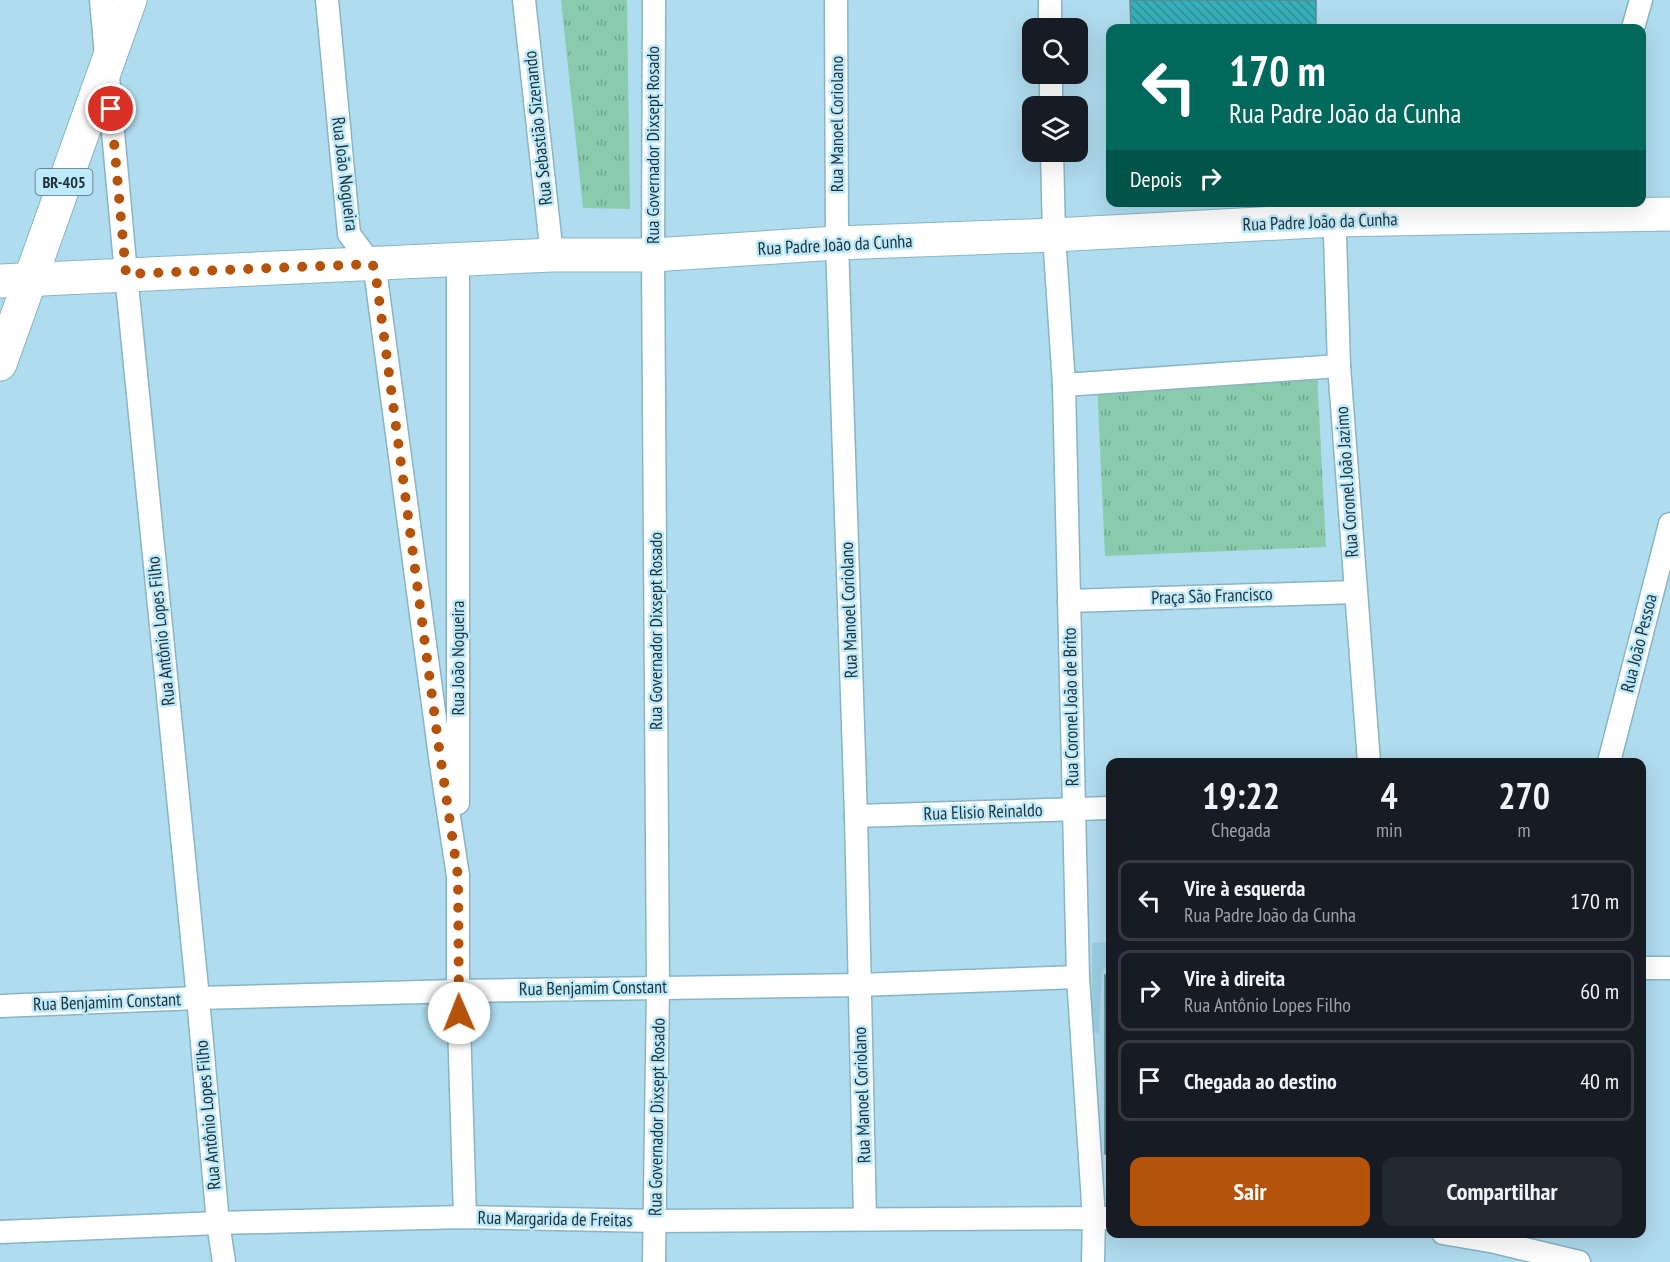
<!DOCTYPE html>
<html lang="pt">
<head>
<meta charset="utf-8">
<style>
	:root { --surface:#171b24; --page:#242831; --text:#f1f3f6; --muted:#9ea1a6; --line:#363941; --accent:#b45309 }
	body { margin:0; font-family:"PT Sans Narrow",sans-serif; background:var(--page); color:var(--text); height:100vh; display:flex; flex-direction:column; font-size:22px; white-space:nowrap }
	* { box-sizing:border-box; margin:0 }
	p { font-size:20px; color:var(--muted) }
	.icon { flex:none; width:33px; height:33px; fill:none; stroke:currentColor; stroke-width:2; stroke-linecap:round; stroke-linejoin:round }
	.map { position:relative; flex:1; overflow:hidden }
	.side { position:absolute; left:1106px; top:758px; width:540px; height:480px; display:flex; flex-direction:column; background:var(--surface); border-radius:12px; box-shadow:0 6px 24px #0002 }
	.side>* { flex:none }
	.hud { position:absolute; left:1106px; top:24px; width:540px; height:183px; border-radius:12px; box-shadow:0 6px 24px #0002; background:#00695c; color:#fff; overflow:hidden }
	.controls { position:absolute; left:1022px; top:18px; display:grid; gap:12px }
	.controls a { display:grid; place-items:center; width:66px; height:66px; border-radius:12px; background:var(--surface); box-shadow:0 6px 24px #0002; font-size:30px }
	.pin { position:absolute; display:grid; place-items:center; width:51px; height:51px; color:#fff; margin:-26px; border:3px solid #fff; border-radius:50%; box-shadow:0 2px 6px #0007 }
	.me { position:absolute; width:66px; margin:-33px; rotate:359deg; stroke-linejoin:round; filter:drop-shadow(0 0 4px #0008) }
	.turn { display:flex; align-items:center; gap:21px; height:126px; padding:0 24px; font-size:27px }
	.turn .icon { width:78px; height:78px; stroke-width:2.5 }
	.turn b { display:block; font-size:42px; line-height:51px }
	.then { display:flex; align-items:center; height:57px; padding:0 24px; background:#0003; gap:12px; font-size:22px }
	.eta { display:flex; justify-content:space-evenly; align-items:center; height:102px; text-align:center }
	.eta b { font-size:36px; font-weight:800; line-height:42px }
	.action { display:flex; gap:12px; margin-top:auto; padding:12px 24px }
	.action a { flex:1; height:69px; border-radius:12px; background:var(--accent); color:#fff; font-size:24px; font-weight:800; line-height:69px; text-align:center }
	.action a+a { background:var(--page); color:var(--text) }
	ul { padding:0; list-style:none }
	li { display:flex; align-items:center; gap:18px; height:81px; margin:0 12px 9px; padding:0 12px; border:3px solid var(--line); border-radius:12px }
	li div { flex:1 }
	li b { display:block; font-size:22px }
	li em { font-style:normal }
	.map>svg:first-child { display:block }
	.built { fill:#9bcee3 }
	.park { fill:url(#park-tufts) }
	.building { fill:url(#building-back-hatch); stroke:#59898e; stroke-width:1.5 }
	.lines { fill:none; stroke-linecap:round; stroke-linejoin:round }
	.street-casing { stroke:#88b4c5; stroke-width:25 }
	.secondary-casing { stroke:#88b4c5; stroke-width:35 }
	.highway-casing { stroke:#88b4c5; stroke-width:35 }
	.street { stroke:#fff; stroke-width:22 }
	.secondary { stroke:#fff; stroke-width:33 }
	.highway { stroke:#fff; stroke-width:33 }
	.route { stroke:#b45309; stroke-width:10; stroke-dasharray:0 18 }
	.labels { text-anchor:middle; stroke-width:5; stroke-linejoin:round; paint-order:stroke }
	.shield { fill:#bce9fb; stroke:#4e6872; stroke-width:1.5 }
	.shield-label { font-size:16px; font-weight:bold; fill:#1f3037 }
	.street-label { font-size:18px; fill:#1f3037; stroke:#bce9fb }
</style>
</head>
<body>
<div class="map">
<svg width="1670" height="1262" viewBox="0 0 1670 1262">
	<defs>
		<pattern id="park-tufts" width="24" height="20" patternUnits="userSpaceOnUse" patternTransform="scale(1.5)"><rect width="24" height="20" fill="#8acbae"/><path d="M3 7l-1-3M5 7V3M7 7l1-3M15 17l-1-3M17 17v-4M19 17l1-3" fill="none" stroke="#70a58e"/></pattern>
		<pattern id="building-back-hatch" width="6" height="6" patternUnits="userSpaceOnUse" patternTransform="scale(1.5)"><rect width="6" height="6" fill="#37b0bb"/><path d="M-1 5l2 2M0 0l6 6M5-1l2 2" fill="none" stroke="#2e9099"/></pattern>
	</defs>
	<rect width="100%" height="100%" fill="#afdcee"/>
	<path class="built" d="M 1110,942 L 1110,968 L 1102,969 L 1099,1034 L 1092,1031 L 1092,943 Z"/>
	<g class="park">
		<path d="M 561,0 L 627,0 L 630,209 L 583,208 Z"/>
		<path d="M 1317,373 L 1326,547 L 1105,556 L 1097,382 Z"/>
	</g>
	<g class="building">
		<path d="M 1130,0 L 1316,0 L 1316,28 L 1131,28 Z"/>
		<path d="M 1105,975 L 1110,975 L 1110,1153 L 1105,1154 Z"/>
	</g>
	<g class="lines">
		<defs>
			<g id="street">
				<path d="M 101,0 L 126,274 L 198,998 L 218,1223 L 224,1262"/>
				<path d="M 327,0 L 349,234 L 375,269 L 441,764 L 458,876 L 458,991 L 465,1217"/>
				<path d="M 524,0 L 552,255"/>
				<path d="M 654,0 L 653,255 L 658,987 L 654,1262"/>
				<path d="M 836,0 L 837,243 L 856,816 L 865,1219"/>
				<path d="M 1050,0 L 1050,28"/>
				<path d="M 1633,28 L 1641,0"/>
				<path d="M 1051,74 L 1051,106"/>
				<path d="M 1052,152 L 1054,235 L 1064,385 L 1078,977 L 1094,1218 L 1093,1262"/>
				<path d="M 1334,202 L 1339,366 L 1369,762"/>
				<path d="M 458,261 L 458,803"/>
				<path d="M 1064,385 L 1339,366"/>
				<path d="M 1069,601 L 1355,592"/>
				<path d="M 1609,762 L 1670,524"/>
				<path d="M 856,816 L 1110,808"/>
				<path d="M 1641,968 L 1670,968"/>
				<path d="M 0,1006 L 198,998 L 458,991 L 859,985 L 1078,977"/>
				<path d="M 0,1232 L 218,1223 L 465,1217 L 656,1221 L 1110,1218"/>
				<path d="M 1443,1233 L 1495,1242 L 1579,1262"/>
			</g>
			<path id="secondary" d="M 0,281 L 552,255 L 653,255 L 837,243 L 1054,235 L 1334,220 L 1670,214"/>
			<path id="highway" d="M 0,364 L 130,0"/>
		</defs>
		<use href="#street" class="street-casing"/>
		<use href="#secondary" class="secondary-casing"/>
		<use href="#highway" class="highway-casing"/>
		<use href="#street" class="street"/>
		<use href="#secondary" class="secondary"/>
		<use href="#highway" class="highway"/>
	</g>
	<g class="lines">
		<path class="route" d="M 111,109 L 126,274 L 372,264 L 375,269 L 438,741 L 458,876 L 459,1013"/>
	</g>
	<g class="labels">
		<rect class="shield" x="35.5" y="169" width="57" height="26" rx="4.5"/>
		<g class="shield-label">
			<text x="64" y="188">BR-405</text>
		</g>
		<g class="street-label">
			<text transform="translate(837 124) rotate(-90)" y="6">Rua Manoel Coriolano</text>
			<text transform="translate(538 128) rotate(-96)" y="6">Rua Sebastião Sizenando</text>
			<text transform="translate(653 145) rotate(-90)" y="6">Rua Governador Dixsept Rosado</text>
			<text transform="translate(345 174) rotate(83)" y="6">Rua João Nogueira</text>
			<text transform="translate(1320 222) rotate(-2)" y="6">Rua Padre João da Cunha</text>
			<text transform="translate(835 245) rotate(-3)" y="6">Rua Padre João da Cunha</text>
			<text transform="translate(1347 482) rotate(-94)" y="6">Rua Coronel João Jazimo</text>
			<text transform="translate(1212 596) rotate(-2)" y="6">Praça São Francisco</text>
			<text transform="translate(849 610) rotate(-92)" y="6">Rua Manoel Coriolano</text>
			<text transform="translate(161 631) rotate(-96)" y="6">Rua Antônio Lopes Filho</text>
			<text transform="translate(656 631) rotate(-90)" y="6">Rua Governador Dixsept Rosado</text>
			<text transform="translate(1639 643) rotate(-76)" y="6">Rua João Pessoa</text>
			<text transform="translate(458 658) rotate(-90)" y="6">Rua João Nogueira</text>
			<text transform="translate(1071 707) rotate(-91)" y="6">Rua Coronel João de Brito</text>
			<text transform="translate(983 812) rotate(-2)" y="6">Rua Elisio Reinaldo</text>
			<text transform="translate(593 988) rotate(-1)" y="6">Rua Benjamim Constant</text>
			<text transform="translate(107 1002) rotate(-2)" y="6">Rua Benjamim Constant</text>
			<text transform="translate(862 1095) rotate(-92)" y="6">Rua Manoel Coriolano</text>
			<text transform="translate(208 1115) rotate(-95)" y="6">Rua Antônio Lopes Filho</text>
			<text transform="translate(657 1117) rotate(-89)" y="6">Rua Governador Dixsept Rosado</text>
			<text transform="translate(555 1219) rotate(1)" y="6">Rua Margarida de Freitas</text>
		</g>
	</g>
</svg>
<div class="controls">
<a><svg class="icon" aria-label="search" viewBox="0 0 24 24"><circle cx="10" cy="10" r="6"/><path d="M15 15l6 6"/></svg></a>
<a><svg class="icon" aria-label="layers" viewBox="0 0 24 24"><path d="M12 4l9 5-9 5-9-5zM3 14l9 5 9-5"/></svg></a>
</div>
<div class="pin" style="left:111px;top:109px;background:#d93025"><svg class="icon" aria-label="arrive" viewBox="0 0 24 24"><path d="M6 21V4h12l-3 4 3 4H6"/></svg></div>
<svg class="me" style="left:459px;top:1013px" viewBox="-20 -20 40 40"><circle r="19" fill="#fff"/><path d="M0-13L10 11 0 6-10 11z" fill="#b45309"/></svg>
<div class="hud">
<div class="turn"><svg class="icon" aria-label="left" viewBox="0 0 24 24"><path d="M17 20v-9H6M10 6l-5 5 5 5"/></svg><div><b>170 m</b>Rua Padre João da Cunha</div></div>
<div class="then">Depois<svg class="icon" aria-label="right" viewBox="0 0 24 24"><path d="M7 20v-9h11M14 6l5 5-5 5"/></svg></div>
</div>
<section class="side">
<div class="eta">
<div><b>19:22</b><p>Chegada</p></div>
<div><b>4</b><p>min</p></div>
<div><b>270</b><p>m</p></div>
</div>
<ul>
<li><svg class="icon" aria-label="left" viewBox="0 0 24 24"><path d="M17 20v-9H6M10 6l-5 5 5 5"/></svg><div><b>Vire à esquerda</b><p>Rua Padre João da Cunha</p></div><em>170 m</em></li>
<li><svg class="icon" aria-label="right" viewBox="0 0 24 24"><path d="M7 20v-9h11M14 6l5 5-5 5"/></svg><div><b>Vire à direita</b><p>Rua Antônio Lopes Filho</p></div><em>60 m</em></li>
<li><svg class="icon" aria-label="arrive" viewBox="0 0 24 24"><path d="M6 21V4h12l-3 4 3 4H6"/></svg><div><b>Chegada ao destino</b></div><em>40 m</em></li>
</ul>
<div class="action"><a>Sair</a><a>Compartilhar</a></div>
</section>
</div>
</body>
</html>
